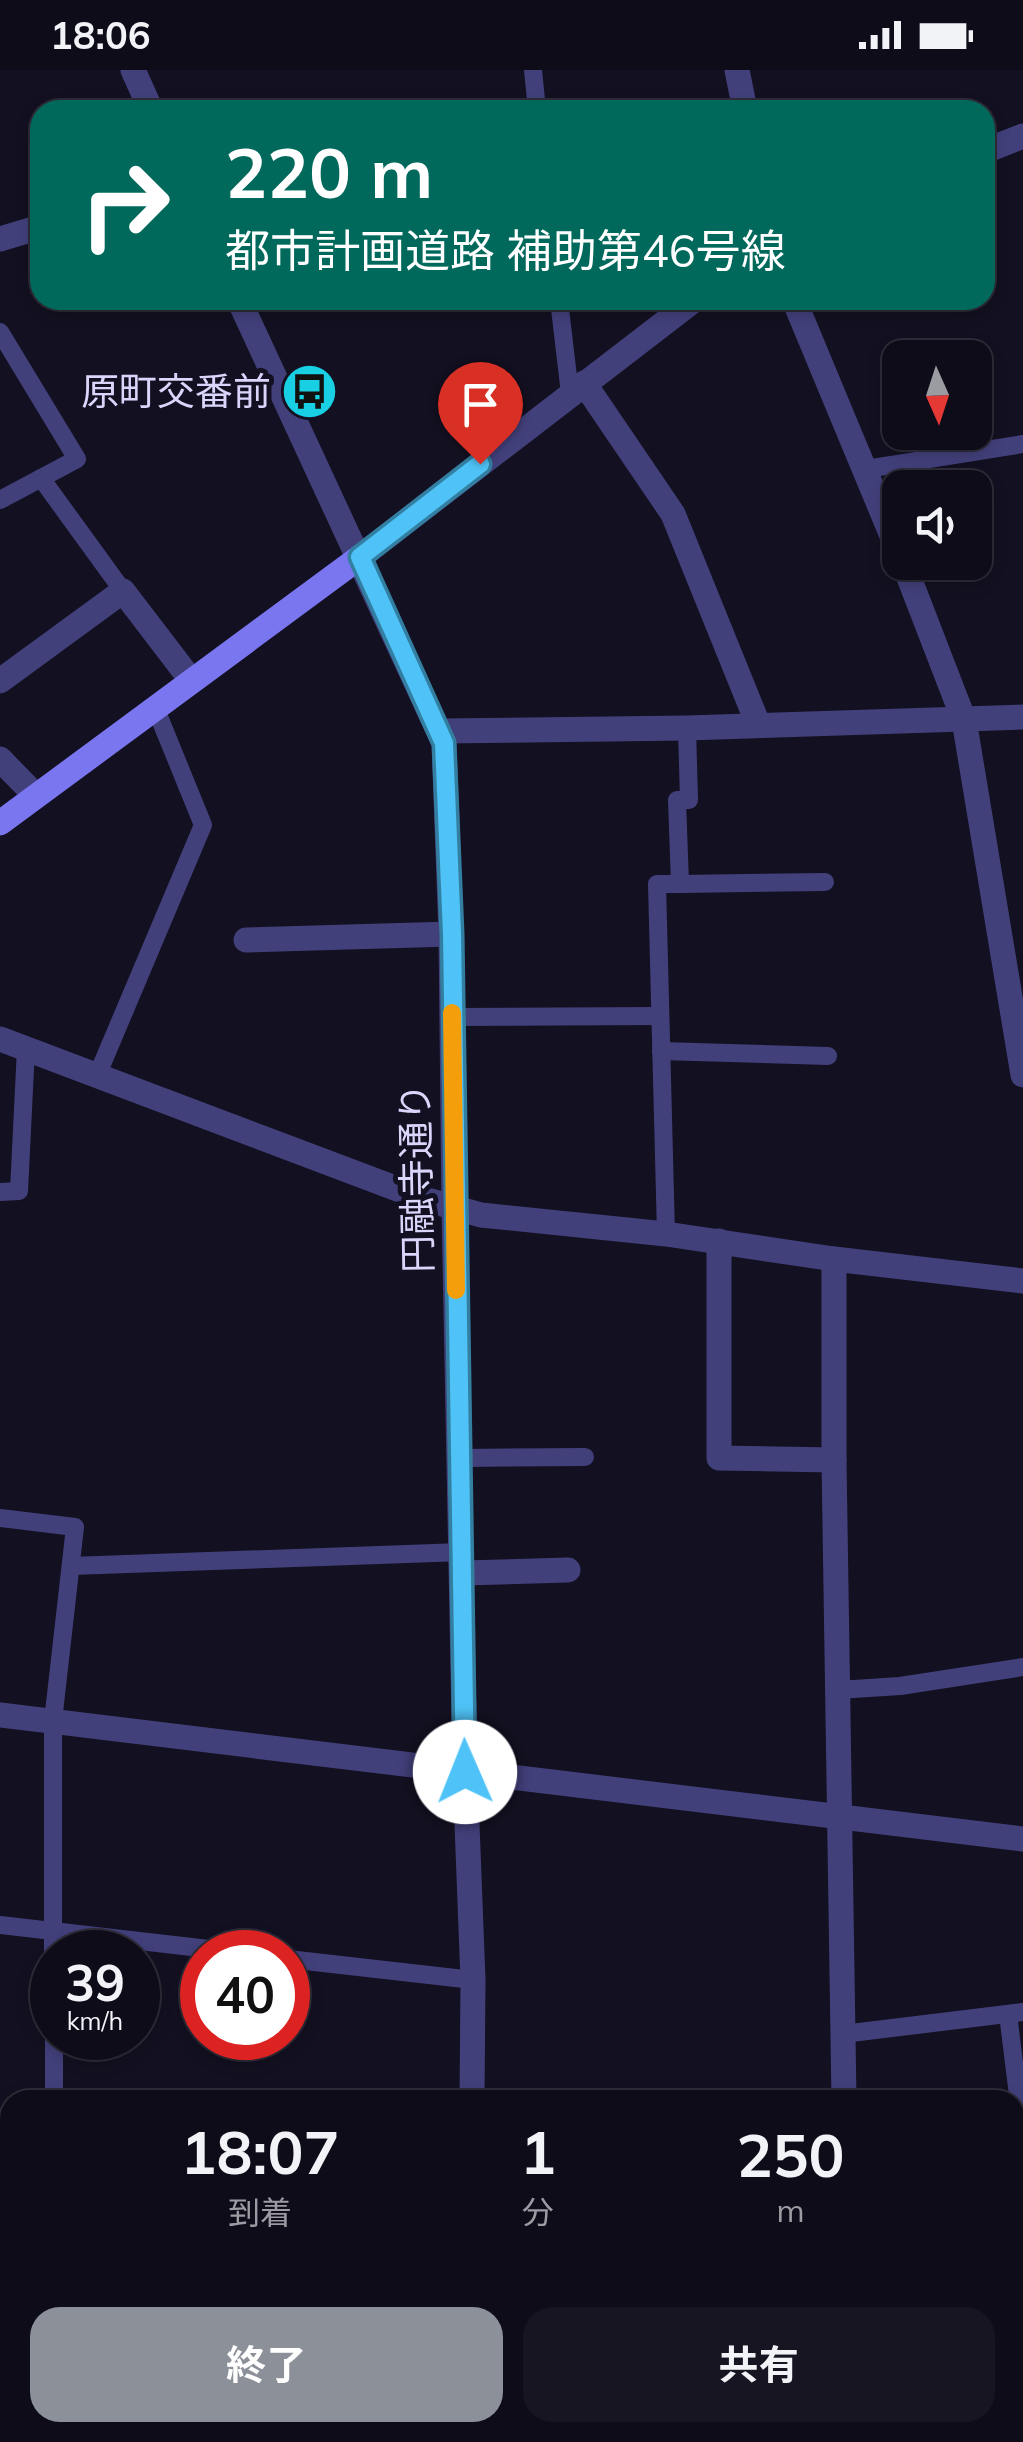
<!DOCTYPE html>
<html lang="ja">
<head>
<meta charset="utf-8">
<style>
	:root { --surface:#0e0c19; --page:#171522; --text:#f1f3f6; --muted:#9b9ba2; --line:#2e2c38; --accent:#8c9099 }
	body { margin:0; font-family:Mulish,"Noto Sans JP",sans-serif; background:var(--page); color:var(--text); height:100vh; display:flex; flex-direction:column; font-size:38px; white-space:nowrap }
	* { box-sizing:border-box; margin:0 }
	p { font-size:32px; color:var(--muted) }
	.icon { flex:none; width:55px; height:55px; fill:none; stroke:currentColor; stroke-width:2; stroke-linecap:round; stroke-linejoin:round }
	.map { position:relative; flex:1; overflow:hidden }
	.sheet { position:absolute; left:0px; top:2020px; width:1025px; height:352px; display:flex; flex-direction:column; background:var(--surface); border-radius:30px 30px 0 0; box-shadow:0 5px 15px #0003,0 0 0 2px var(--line) }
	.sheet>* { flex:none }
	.banner { position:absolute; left:30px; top:30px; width:965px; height:210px; border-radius:30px; box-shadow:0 5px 15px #0003,0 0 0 2px var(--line); background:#00695c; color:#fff; overflow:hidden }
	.needle { width:65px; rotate:177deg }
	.tools { position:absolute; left:882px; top:270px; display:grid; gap:20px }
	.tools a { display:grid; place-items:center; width:110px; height:110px; border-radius:20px; background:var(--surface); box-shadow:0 5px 15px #0003,0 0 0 2px var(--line); font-size:50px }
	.speed { position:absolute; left:30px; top:1860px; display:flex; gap:20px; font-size:50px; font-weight:700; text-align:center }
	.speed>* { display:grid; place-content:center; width:130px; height:130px; border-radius:50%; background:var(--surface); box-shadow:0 5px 15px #0003,0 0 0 2px var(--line); line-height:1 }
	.speed small { font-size:25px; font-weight:400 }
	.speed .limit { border:15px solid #d22; background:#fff; color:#111 }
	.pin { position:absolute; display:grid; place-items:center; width:85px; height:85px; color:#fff; margin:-102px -42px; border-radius:50% 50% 50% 0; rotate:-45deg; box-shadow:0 0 10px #0007 }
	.pin .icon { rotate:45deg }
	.me { position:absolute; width:110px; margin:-55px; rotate:359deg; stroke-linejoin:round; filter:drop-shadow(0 0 8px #0008) }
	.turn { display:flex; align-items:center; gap:35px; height:210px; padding:0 30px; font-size:45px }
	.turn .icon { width:130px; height:130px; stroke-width:2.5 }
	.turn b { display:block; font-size:70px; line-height:85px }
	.eta { display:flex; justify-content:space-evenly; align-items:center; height:170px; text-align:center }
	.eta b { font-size:60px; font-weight:700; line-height:70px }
	.cta { display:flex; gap:20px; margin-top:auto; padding:20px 30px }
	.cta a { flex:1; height:115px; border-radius:30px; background:var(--accent); color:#fff; font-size:40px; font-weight:700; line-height:115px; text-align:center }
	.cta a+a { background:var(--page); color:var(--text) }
	.status { display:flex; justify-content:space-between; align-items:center; height:70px; padding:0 50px; background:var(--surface); direction:ltr }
	.status svg { height:28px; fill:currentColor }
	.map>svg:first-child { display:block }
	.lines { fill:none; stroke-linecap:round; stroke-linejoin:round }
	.service { stroke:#42407b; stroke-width:18 }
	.minor { stroke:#42407b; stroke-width:25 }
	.tertiary { stroke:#42407b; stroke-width:25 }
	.secondary { stroke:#7976f0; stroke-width:25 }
	.route-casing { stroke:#337fa1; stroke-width:25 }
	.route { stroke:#4fc3f7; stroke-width:18 }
	.slow { stroke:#f59e0b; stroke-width:18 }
	.labels { text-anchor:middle; stroke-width:10; stroke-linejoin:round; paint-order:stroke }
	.poi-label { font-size:38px; fill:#d9d5fb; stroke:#131021; text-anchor:end }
	.street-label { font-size:38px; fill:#d9d5fb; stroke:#131021 }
</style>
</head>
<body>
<div class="status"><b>18:06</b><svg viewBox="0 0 49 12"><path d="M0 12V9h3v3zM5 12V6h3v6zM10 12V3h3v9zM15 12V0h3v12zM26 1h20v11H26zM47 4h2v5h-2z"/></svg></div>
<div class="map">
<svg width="1023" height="2372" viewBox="0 0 1023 2372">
	<rect width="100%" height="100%" fill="#131021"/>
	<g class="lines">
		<g class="service">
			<path d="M 533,0 L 537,40"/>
			<path d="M 559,230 L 570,324"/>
			<path d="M 0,262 L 77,389 L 0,430"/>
			<path d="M 866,399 L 1023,374"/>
			<path d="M 41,408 L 123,521"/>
			<path d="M 687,658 L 689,730 L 677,730 L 680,814 L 825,812"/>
			<path d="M 452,947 L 660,946"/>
			<path d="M 661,981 L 828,986"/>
			<path d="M 97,1006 L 203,755 L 155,637"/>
			<path d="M 0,1122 L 19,1121 L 26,978"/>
			<path d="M 666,1164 L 657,814 L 680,814"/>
			<path d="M 460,1388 L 585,1387"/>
			<path d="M 0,1448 L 75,1457 L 53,1651 L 53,1882"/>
			<path d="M 71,1496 L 462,1482"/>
			<path d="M 838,1620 L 900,1616 L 1023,1597"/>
			<path d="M 0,1855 L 235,1882"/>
			<path d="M 288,1889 L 473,1910"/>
			<path d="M 1008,1944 L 1023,2066"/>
			<path d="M 843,1964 L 1023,1942"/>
			<path d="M 54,1968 L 54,2030"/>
			<path d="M 1015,2111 L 1023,2111"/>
			<path d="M 1015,2254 L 1023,2253"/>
			<path d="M 0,2353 L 10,2352"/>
			<path d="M 52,2362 L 52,2372"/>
			<path d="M 639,2362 L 640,2372"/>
		</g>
		<g class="minor">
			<path d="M 737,0 L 745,40"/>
			<path d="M 0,169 L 40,157"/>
			<path d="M 794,230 L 900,485"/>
			<path d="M 584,313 L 673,444 L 758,654"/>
			<path d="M 903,492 L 964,650 L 1023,1005"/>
			<path d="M 0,611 L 123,521 L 191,610"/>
			<path d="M 440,661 L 687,658 L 1023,647"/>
			<path d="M 0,689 L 35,725"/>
			<path d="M 246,870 L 451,864"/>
			<path d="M 0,969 L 424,1129 L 481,1145 L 666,1164 L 834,1189 L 1023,1211"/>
			<path d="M 719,1171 L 719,1388 L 834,1390"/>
			<path d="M 834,1189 L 834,1390 L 844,2030"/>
			<path d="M 463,1503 L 568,1500"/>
			<path d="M 0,1645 L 1023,1769"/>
			<path d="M 0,2072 L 10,2073"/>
			<path d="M 849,2362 L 849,2372"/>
		</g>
		<g class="tertiary">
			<path d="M 133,0 L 151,40"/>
			<path d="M 985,81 L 1023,66"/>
			<path d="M 239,230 L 444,673 L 451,864 L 454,1138 L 465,1702 L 473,1910 L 472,2030"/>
			<path d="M 360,487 L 694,230"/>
			<path d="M 477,2362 L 477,2372"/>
		</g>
		<path class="secondary" d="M 0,753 L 360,487"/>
	</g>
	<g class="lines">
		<defs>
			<path id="route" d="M 465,1702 L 452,864 L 444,673 L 360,487 L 480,394"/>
		</defs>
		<use href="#route" class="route-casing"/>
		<use href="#route" class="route"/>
		<path class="slow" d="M 452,943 L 456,1220"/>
	</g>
	<defs>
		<symbol id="bus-disc" viewBox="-11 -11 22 22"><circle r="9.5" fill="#18cfe3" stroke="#131021"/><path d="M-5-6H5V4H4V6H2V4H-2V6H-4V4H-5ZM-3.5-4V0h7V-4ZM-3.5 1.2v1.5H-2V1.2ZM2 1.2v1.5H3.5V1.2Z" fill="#111"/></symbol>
	</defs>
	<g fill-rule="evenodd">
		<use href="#bus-disc" x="278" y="290" width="63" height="63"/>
	</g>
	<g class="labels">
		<g class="poi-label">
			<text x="271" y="335">原町交番前</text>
		</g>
		<g class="street-label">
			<text transform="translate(417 1108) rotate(-91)" y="13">円融寺通り</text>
		</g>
	</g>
</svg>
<div class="tools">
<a><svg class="needle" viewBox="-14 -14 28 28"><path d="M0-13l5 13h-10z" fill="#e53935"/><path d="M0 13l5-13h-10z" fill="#9b9ba2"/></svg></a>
<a><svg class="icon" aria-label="sound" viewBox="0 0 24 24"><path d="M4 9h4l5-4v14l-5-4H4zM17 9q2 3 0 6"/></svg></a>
</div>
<div class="speed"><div>39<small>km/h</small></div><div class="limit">40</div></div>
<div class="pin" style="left:480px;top:394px;background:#d93025"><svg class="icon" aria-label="arrive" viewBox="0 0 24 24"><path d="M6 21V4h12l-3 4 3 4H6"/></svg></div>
<svg class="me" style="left:465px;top:1702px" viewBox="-20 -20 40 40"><circle r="19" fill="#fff"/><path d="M0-13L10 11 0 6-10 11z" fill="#4fc3f7"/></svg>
<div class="banner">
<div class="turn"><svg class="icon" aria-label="right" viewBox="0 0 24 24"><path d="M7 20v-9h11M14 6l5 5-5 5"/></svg><div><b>220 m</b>都市計画道路 補助第46号線</div></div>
</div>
<section class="sheet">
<div class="eta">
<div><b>18:07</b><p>到着</p></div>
<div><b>1</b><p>分</p></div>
<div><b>250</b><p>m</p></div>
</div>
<div class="cta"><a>終了</a><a>共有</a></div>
</section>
</div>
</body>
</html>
